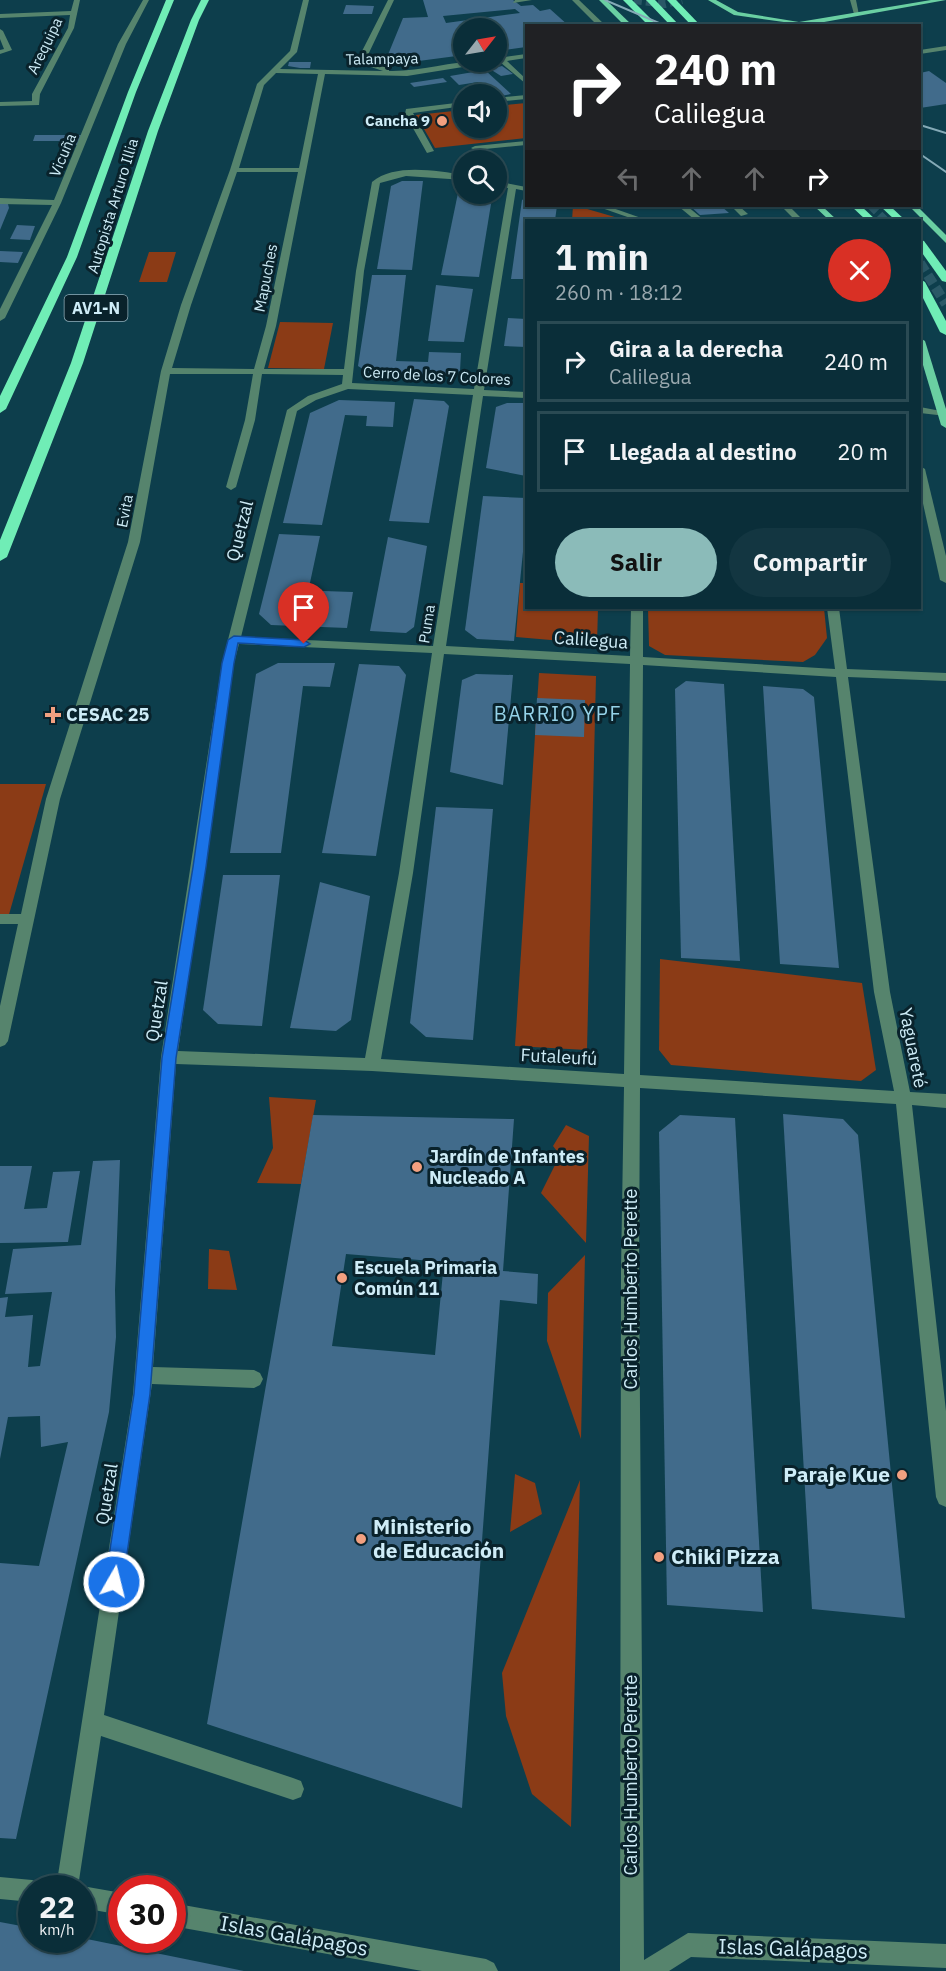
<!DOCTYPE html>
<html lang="es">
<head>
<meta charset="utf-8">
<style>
	:root { --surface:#0a2e39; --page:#133641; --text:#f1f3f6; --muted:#99a8ae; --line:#2a4a53; --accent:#8bbbb9 }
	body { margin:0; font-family:"IBM Plex Sans",sans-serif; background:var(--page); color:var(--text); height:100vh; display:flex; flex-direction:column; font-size:22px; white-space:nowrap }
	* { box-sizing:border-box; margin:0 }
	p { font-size:20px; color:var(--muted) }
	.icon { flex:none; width:33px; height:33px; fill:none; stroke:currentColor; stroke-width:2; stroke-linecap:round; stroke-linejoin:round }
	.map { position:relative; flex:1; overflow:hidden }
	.side { position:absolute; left:525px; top:219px; width:396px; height:390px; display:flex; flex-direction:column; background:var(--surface); border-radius:0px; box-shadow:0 2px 4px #0004,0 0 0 2px var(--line) }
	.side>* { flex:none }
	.top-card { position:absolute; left:525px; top:24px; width:396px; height:183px; border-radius:0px; box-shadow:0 2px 4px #0004,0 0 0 2px var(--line); background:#202124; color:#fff; overflow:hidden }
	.needle { width:39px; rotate:59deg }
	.buttons { position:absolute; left:453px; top:18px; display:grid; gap:12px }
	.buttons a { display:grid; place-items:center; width:54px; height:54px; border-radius:50%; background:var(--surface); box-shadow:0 2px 4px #0004,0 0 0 2px var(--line); font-size:30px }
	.speed { position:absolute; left:18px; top:1875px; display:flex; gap:12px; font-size:30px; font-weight:700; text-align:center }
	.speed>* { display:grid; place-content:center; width:78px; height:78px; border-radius:50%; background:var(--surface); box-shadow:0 2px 4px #0004,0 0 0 2px var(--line); line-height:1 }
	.speed small { font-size:15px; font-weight:400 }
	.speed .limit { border:9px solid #d22; background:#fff; color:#111 }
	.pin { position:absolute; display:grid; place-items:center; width:51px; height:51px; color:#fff; margin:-62px -26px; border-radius:50% 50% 50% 0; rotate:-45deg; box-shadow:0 0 6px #0007 }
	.pin .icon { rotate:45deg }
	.me { position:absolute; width:66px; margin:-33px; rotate:8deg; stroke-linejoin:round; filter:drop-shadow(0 0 4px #0008) }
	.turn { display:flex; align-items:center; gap:21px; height:126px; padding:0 30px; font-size:27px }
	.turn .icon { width:78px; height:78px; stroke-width:2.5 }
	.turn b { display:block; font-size:42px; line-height:51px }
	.lanes { display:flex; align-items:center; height:57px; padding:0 30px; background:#0003; justify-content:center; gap:30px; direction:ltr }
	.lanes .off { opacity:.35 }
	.round { display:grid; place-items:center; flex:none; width:63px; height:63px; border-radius:32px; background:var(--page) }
	.summary { display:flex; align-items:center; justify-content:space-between; height:102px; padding:0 30px }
	h1 { font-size:36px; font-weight:700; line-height:45px }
	.button { display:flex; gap:12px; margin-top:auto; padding:12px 30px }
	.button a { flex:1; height:69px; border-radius:36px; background:var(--accent); color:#111; font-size:24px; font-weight:700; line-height:69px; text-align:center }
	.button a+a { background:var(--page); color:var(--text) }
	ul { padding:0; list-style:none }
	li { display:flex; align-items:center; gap:18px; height:81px; margin:0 12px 9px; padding:0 18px; border:3px solid var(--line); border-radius:0px }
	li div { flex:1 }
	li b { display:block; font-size:22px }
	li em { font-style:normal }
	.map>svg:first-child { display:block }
	.green { fill:#8b3b16 }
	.building { fill:#416b8b; fill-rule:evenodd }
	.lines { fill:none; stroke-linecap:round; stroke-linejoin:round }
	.major-tunnel-far1 { stroke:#2a5866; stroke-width:8; stroke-dasharray:8 4; stroke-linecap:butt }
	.major-tunnel { stroke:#2a5866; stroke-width:10; stroke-dasharray:10 4.5; stroke-linecap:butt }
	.minor { fill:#56846d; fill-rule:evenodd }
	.major { fill:#6acfa2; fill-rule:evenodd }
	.highway { fill:#70edb6; fill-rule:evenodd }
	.rail { stroke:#85aab7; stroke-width:2 }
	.route { fill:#1a73e8; stroke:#114b97; stroke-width:1.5 }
	.poi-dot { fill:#f2a080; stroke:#09222b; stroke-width:2 }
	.labels { text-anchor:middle; stroke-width:6; stroke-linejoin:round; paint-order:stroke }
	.far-street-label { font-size:15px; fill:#ceecf7; stroke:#09222b }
	.far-poi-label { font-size:15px; font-weight:bold; fill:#ceecf7; stroke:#09222b; text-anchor:end }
	.shield { fill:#09222b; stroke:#93afba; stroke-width:1.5 }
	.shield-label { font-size:16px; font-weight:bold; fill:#ceecf7 }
	.street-label { font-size:18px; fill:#ceecf7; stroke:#09222b }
	.poi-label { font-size:18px; font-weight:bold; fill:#ceecf7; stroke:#09222b; text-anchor:start }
	.neighbourhood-label { font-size:20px; letter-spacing:1.5px; fill:#95d2e8; stroke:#09222b }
	.near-poi-label { font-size:21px; font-weight:bold; fill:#ceecf7; stroke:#09222b; text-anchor:start }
	.near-street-label { font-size:21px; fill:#ceecf7; stroke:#09222b }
</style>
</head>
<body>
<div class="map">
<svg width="946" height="1971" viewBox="0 0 946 1971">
	<rect width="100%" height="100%" fill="#0d3e4c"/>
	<g class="green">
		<path d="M 526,103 L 526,138 L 435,148 L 416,115 L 463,110 L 464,128 L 496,128 L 497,106 Z"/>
		<path d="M 573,206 L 577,206 L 625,220 L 572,220 Z"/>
		<path d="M 149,252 L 176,252 L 167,282 L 139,282 Z"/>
		<path d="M 280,322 L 333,323 L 324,369 L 268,368 Z"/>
		<path d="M 520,583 L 526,583 L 526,608 L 598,608 L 597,644 L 516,637 Z"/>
		<path d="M 648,608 L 824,608 L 827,638 L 815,655 L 803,662 L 665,655 L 649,646 Z"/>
		<path d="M 539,673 L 596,676 L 587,1050 L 515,1046 Z"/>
		<path d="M 0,784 L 46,784 L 8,918 L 0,918 Z"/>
		<path d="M 660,959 L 862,983 L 876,1070 L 861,1081 L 671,1065 L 659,1050 Z"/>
		<path d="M 269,1097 L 316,1100 L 301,1184 L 257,1183 L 273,1148 Z"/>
		<path d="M 566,1125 L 589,1136 L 586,1243 L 541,1193 L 560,1155 L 553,1146 Z"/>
		<path d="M 209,1249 L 229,1251 L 237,1290 L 208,1289 Z"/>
		<path d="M 585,1255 L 581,1439 L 547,1341 L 548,1293 Z"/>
		<path d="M 515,1474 L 535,1483 L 542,1514 L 510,1532 Z"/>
		<path d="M 580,1480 L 571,1827 L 532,1794 L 506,1716 L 502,1673 Z"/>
	</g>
	<g class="building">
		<path d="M 423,0 L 513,0 L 521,6 L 533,5 L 540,11 L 550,9 L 569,26 L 526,26 L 526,47 L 496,51 L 496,28 L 464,28 L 464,55 L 396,64 L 385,62 L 403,18 L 428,17 ZM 515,9 L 520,13 L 446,23 L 443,16 Z"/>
		<path d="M 346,5 L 374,6 L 372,14 L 343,14 Z"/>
		<path d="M 289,62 L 311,62 L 310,68 L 300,68 L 288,66 Z"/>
		<path d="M 502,66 L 513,74 L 501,76 L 490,69 Z"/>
		<path d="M 485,70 L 511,94 L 496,97 L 496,94 L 492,94 L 478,82 L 459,85 L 450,76 Z"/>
		<path d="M 929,71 L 946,83 L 946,104 L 920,108 L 920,73 Z"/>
		<path d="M 443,78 L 447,82 L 414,87 L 410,83 Z"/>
		<path d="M 35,135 L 82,135 L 77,145 L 58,144 L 60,141 L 33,141 Z"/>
		<path d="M 402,181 L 423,181 L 412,270 L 377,269 L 391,186 Z"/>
		<path d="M 458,193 L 487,194 L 492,198 L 479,277 L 441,275 Z"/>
		<path d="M 526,198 L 526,206 L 557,206 L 555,220 L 526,220 L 526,279 L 511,279 L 522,200 Z"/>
		<path d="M 0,204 L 8,204 L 9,208 L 0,230 Z"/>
		<path d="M 690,206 L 721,206 L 729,213 L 700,215 Z"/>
		<path d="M 17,225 L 35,226 L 30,240 L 10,239 Z"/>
		<path d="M 0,251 L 23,252 L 18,263 L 0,262 Z"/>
		<path d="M 372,275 L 406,275 L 396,361 L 428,362 L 429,352 L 461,353 L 460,371 L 450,375 L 369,373 L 358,366 Z"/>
		<path d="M 436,285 L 473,289 L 464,342 L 428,341 Z"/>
		<path d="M 508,318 L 526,319 L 526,347 L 504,346 Z"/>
		<path d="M 414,399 L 444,401 L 449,406 L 429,523 L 389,521 Z"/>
		<path d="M 339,400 L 395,402 L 393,427 L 366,426 L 367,416 L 345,415 L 322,525 L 283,523 L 310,413 Z"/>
		<path d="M 507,403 L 526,403 L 526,476 L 486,468 L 496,407 Z"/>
		<path d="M 483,496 L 526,498 L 526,522 L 514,641 L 477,639 L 465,630 Z"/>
		<path d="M 279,534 L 320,536 L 305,606 L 320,606 L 323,591 L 353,592 L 347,628 L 271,625 L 259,614 Z"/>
		<path d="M 388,537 L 427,546 L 414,627 L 406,633 L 370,631 Z"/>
		<path d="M 278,663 L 335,663 L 330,687 L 303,686 L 281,853 L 230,853 L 256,674 Z"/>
		<path d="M 359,664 L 399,666 L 406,675 L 376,856 L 322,853 Z"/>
		<path d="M 476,674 L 513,675 L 503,785 L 450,772 L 462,680 Z"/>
		<path d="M 686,681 L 724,684 L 740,961 L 681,958 L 675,689 Z"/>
		<path d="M 763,686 L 803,689 L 814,697 L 839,968 L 780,964 Z"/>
		<path d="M 537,698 L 585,700 L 584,737 L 535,735 Z"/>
		<path d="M 436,807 L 493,809 L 473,1040 L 426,1037 L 410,1023 Z"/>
		<path d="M 223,875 L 280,875 L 262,1026 L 218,1024 L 203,1010 Z"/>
		<path d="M 320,882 L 370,896 L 351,1020 L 336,1031 L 290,1028 Z"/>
		<path d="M 783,1114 L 843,1119 L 858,1135 L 905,1618 L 812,1609 Z"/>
		<path d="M 313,1115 L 514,1119 L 503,1271 L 538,1274 L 537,1304 L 500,1300 L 462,1808 L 207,1724 ZM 346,1254 L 444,1262 L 435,1355 L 332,1346 Z"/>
		<path d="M 680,1115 L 735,1118 L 763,1612 L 667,1605 L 659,1132 Z"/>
		<path d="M 120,1160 L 115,1290 L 116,1337 L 109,1412 L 16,1839 L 0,1838 L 0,1563 L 39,1566 L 68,1442 L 41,1447 L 40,1416 L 8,1417 L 0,1459 L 0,1298 L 8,1297 L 5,1317 L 33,1315 L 28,1367 L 40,1366 L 52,1292 L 5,1294 L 13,1249 L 81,1245 L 93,1161 Z"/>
		<path d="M 0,1166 L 32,1166 L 24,1209 L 47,1208 L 53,1172 L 80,1171 L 68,1242 L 0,1243 Z"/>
		<path d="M 0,1922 L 32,1928 L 32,1940 L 82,1938 L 244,1971 L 0,1971 Z"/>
	</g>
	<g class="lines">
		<g class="major-tunnel-far1">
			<path d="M 634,0 L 665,4 L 682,0"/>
			<path d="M 871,206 L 885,220"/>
		</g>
		<path class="major-tunnel" d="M 920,263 L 946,304"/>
		<g class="minor">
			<path d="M 74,0 L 80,0 L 74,28 L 40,94 L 39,105 L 0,106 L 0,102 L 32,101 L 32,94 L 68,28 L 70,15 L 0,18 L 0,14 L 71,11 Z"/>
			<path d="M 143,0 L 149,0 L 126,44 L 61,203 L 5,318 L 0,321 L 0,309 L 52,205 L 0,204 L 0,198 L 54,200 L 118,44 Z"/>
			<path d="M 303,0 L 309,0 L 297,52 L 280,69 L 383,71 L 365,65 L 359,57 L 388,0 L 394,0 L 367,57 L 371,61 L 389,68 L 389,71 C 423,72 459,58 494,62 L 407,76 L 325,74 L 276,326 L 264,369 L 344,369 L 356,271 L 372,182 C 395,163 436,171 464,175 L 464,180 L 406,176 L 380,183 L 364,271 L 352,383 L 474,389 L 508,188 L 496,186 L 496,181 L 526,187 L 526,191 L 516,189 L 484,390 L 526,392 L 526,398 L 483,396 L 446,646 L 630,656 L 631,608 L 643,608 L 643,657 L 835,669 L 827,608 L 839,608 L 847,669 L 946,673 L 946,681 L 848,677 L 890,992 L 910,1092 L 946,1094 L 946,1108 L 912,1105 L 946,1411 L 946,1507 L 939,1504 L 936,1497 L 896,1104 L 640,1088 L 639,1270 L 644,1960 L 688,1933 L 946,1944 L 946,1968 L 691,1957 L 669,1971 L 620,1971 L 621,1270 L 624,1087 L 372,1071 L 176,1064 L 153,1367 L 254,1370 L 260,1373 L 263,1379 L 260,1385 L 254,1388 L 152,1384 L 104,1715 L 293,1778 L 301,1781 L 304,1789 L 301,1797 L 293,1800 L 101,1736 L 78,1887 L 82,1886 L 122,1893 L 122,1915 L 82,1908 L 82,1888 L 56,1888 L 133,1394 L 161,1057 L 222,663 L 287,410 L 308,396 L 342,384 L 343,375 L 262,374 L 255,420 L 236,487 L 231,490 L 226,487 L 245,420 L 253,374 L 170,374 L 140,542 L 60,799 L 8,1041 L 5,1045 L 0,1047 L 0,1006 L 18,924 L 0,924 L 0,914 L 21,914 L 46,799 L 128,542 L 161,371 L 181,305 L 230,170 L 257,84 L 290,51 ZM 276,73 L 318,74 L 299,168 L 239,168 L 264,85 ZM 237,172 L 298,172 L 266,326 L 254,369 L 172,368 L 191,305 ZM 348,389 L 473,395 L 433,646 L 241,637 L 297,411 L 316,400 ZM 239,644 L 432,653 L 399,873 L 365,1058 L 178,1051 L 234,663 ZM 444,654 L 630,664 L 624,1074 L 381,1059 L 413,873 ZM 643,665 L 836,677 L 874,992 L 894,1091 L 640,1075 Z"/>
			<path d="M 515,0 L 532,0 L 513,3 Z"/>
			<path d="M 572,0 L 579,0 L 606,26 L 598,26 Z"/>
			<path d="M 850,0 L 856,0 L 859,15 L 854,14 Z"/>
			<path d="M 0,29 L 3,31 L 12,50 L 0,54 L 0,50 L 4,49 L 0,39 Z"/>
			<path d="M 946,46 L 946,50 L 920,54 L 920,50 Z"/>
			<path d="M 526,54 L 526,58 L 507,61 L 526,79 L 526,84 L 500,62 L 494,62 L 497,58 Z"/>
			<path d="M 526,95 L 526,99 L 496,102 L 496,98 Z"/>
			<path d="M 464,102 L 464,106 L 413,113 L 434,151 L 427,153 L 405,114 L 406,109 Z"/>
			<path d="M 526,141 L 526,145 L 475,150 L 471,148 L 475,146 Z"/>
			<path d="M 596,206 L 607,206 L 647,220 L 636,220 Z"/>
			<path d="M 678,206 L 687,206 L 704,220 L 695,220 Z"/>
			<path d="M 731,206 L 739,206 L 748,214 L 741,216 Z"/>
			<path d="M 781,206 L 789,206 L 803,220 L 795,220 Z"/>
			<path d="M 920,407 L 946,412 L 946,416 L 920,413 Z"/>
			<path d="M 920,466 L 925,469 L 946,556 L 946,583 L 940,580 L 920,490 Z"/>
			<path d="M 0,1877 L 32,1880 L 40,1883 L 42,1888 L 32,1888 L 32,1902 L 0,1899 Z"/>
			<path d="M 172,1903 L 486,1959 L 494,1963 L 498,1971 L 422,1971 L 172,1926 Z"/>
		</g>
		<g class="major">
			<path d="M 599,0 L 606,0 L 633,26 L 625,26 Z"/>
			<path d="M 708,0 L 716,0 L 738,12 L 799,22 L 931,0 L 946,0 L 802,26 L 784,26 L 791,23 L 734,15 Z"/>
			<path d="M 814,206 L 822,206 L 837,220 L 829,220 Z"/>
			<path d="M 909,206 L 917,206 L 946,235 L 946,243 Z"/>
			<path d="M 920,338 L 925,341 L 946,409 L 946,428 L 941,425 L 920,355 Z"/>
		</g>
		<g class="highway">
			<path d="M 166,0 L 174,0 L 136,92 L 77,257 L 6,409 L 0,413 L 0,396 L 67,257 L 128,92 Z"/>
			<path d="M 201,0 L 209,0 L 199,20 L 158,131 L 83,363 L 7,557 L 0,561 L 0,540 L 71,363 L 148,131 L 191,20 Z"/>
			<path d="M 623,0 L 632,0 L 658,26 L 649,26 Z"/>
			<path d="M 646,0 L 655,0 L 680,26 L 671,26 Z"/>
			<path d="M 667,0 L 676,0 L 701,26 L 692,26 Z"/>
			<path d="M 851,206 L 861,206 L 876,220 L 866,220 Z"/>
			<path d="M 880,206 L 890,206 L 905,220 L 895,220 Z"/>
			<path d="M 920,240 L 924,241 L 946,271 L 946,282 L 942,281 L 920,250 Z"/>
			<path d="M 920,279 L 925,282 L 946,321 L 946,335 L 940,332 L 920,292 Z"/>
		</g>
		<g class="rail">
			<path d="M 605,0 L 666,26"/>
			<path d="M 920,125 L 946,133"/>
			<path d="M 920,154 L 946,172"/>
		</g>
	</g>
	<path class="route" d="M 234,636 L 304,640 L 310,644 L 304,647 L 238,643 L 234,663 L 206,867 L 176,1058 L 150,1394 L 123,1582 L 120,1588 L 114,1591 L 107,1588 L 105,1582 L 134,1394 L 162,1058 L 193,867 L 222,663 L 228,640 Z"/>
	<g class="poi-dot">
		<circle cx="442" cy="121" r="6"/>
		<path d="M50 706h6v6h6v6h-6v6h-6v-6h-6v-6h6z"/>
		<circle cx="417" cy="1167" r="6"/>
		<circle cx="342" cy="1278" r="6"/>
		<circle cx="902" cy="1475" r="6"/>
		<circle cx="361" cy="1539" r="6"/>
		<circle cx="659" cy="1557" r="6"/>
	</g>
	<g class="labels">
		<g class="far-street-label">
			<text transform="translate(45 46) rotate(-64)" y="5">Arequipa</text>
			<text transform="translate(382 59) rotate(-1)" y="5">Talampaya</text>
			<text transform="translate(63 155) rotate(-67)" y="5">Vicuña</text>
			<text transform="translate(113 206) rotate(-73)" y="5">Autopista Arturo Illia</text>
			<text transform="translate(266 278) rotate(-79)" y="5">Mapuches</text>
			<text transform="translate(437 376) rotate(3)" y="5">Cerro de los 7 Colores</text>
			<text transform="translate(125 511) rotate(-79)" y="5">Evita</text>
			<text transform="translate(427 624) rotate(-81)" y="5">Puma</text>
		</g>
		<g class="far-poi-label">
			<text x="430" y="126">Cancha 9</text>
		</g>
		<rect class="shield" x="64.5" y="295" width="63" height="26" rx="4.5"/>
		<g class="shield-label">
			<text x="96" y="314">AV1-N</text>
		</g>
		<g class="street-label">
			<text transform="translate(240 531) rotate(-76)" y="6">Quetzal</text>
			<text transform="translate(591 640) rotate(4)" y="6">Calilegua</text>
			<text transform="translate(157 1011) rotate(-81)" y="6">Quetzal</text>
			<text transform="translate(913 1048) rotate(79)" y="6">Yaguareté</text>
			<text transform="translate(559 1057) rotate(3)" y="6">Futaleufú</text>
			<text transform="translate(631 1289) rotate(-90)" y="6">Carlos Humberto Perette</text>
			<text transform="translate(107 1494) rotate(-81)" y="6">Quetzal</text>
			<text transform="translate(631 1775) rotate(-90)" y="6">Carlos Humberto Perette</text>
		</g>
		<g class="poi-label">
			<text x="66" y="721">CESAC 25</text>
			<text x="429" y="1163">Jardín de Infantes<tspan x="429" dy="21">Nucleado A</tspan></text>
			<text x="354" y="1274">Escuela Primaria<tspan x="354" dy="21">Común 11</tspan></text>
		</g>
		<g class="neighbourhood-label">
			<text x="558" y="721">BARRIO YPF</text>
		</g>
		<g class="near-poi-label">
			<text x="890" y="1482" text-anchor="end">Paraje Kue</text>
			<text x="373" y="1534">Ministerio<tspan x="373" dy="24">de Educación</tspan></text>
			<text x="671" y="1564">Chiki Pizza</text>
		</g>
		<g class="near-street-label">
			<text transform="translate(294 1936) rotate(10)" y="7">Islas Galápagos</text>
			<text transform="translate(793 1949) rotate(2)" y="7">Islas Galápagos</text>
		</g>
	</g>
</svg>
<div class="buttons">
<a><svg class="needle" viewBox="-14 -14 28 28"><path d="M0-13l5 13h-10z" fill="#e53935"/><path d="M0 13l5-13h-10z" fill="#99a8ae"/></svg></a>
<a><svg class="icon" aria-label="sound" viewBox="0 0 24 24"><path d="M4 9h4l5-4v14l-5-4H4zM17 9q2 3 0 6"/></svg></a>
<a><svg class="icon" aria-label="search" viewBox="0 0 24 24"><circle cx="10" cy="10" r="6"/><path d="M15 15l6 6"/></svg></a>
</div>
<div class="speed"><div>22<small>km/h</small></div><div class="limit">30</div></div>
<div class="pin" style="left:304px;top:644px;background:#d93025"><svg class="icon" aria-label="arrive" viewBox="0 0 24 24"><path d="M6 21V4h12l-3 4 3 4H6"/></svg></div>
<svg class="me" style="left:114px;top:1582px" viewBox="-20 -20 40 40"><circle r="17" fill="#1a73e8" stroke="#fff" stroke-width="3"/><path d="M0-11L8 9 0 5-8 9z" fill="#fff"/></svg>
<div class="top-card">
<div class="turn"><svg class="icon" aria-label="right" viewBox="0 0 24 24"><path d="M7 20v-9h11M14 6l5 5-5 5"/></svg><div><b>240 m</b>Calilegua</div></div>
<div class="lanes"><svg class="icon off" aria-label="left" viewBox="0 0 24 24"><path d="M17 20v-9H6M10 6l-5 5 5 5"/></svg><svg class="icon off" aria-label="ahead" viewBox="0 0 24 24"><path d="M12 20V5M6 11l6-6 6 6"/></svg><svg class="icon off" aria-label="ahead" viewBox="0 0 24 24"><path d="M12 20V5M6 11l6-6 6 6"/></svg><svg class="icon" aria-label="right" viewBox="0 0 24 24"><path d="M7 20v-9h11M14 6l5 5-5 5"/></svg></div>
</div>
<section class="side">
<div class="summary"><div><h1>1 min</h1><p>260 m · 18:12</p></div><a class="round" style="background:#d93025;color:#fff"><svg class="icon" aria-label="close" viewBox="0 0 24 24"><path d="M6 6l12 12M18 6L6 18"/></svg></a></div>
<ul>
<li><svg class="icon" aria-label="right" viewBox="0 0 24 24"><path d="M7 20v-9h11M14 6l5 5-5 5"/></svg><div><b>Gira a la derecha</b><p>Calilegua</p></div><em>240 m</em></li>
<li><svg class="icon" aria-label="arrive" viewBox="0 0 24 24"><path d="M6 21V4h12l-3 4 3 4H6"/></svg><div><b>Llegada al destino</b></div><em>20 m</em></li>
</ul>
<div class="button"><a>Salir</a><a>Compartir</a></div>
</section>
</div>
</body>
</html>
